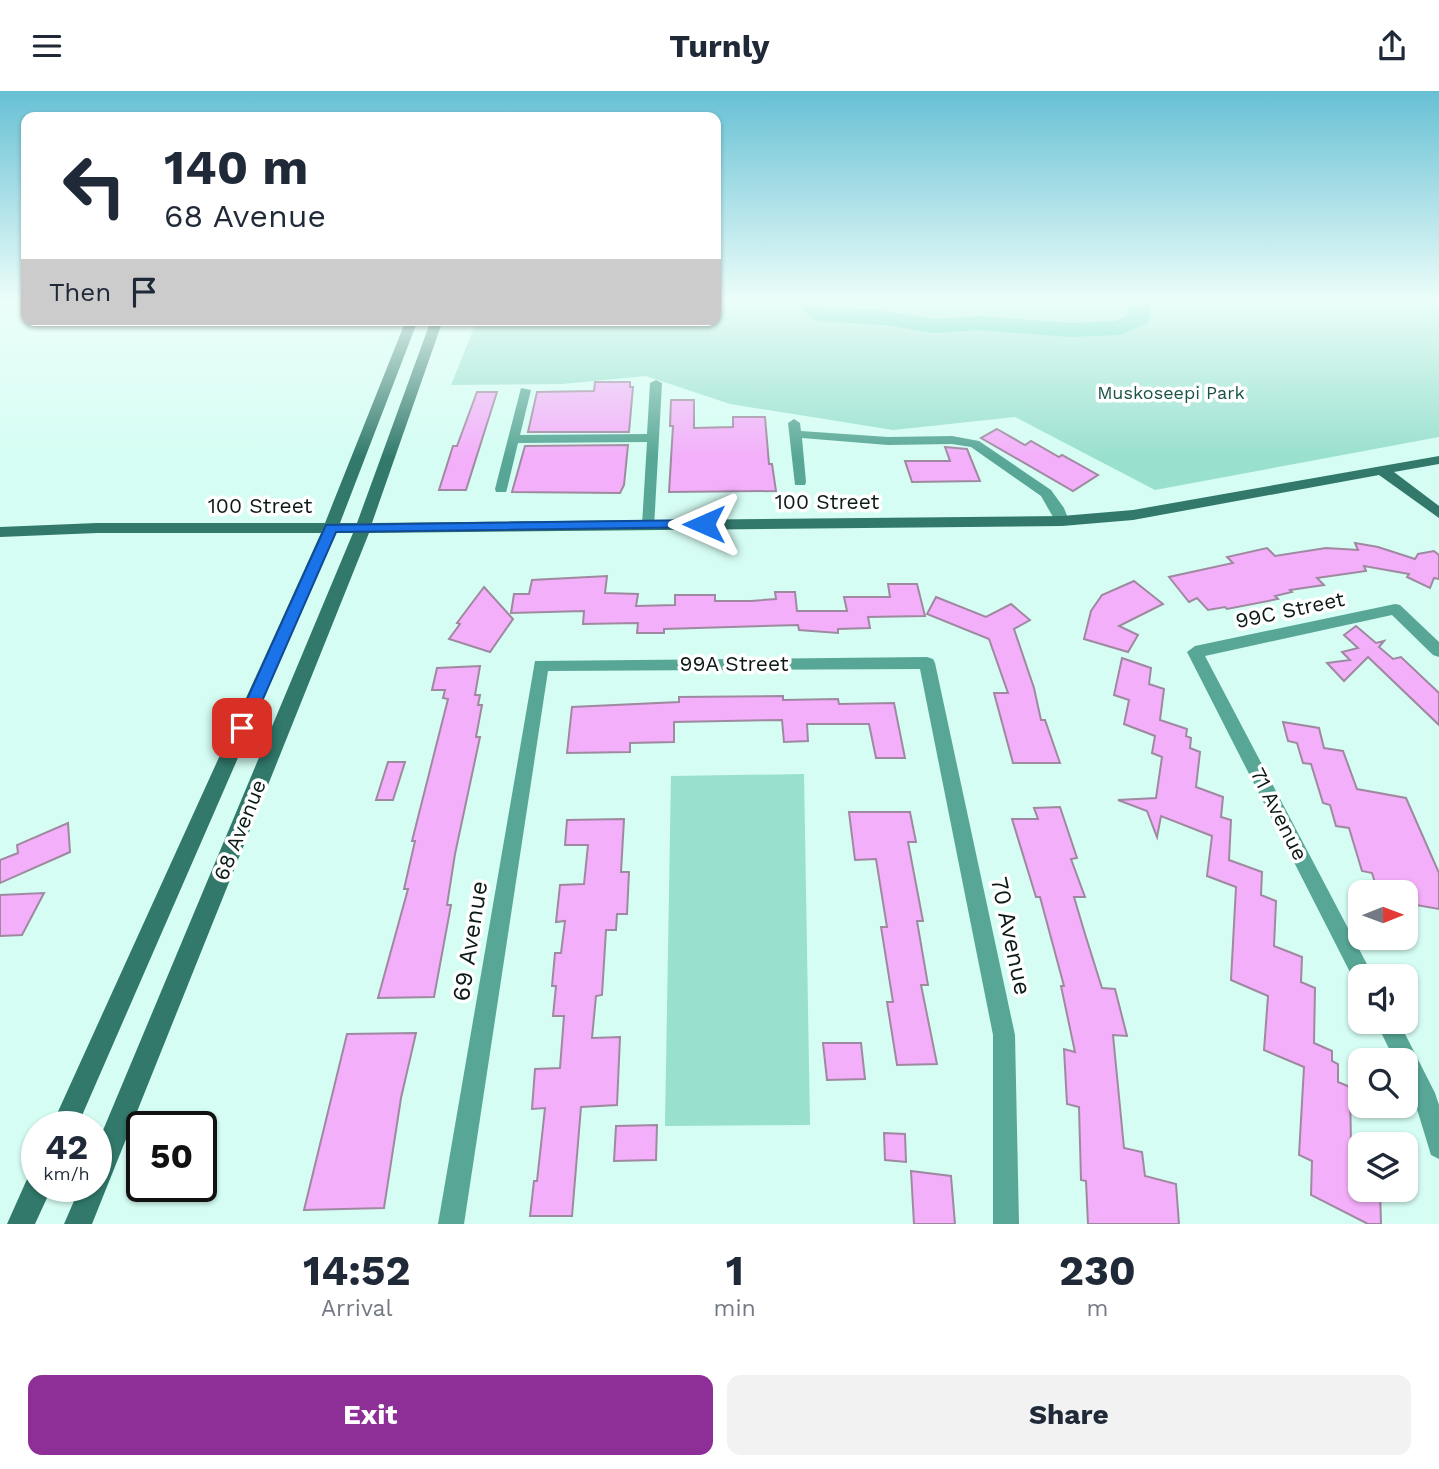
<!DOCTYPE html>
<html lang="en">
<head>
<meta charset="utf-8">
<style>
	:root { --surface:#fff; --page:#f2f2f3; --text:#1f2937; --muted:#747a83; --accent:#8e2e97 }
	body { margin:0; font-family:"Work Sans",sans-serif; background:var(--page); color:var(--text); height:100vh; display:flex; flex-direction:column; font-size:26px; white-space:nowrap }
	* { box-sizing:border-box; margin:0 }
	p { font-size:23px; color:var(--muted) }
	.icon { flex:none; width:38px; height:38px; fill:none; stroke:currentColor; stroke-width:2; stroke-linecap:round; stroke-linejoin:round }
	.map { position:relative; height:1133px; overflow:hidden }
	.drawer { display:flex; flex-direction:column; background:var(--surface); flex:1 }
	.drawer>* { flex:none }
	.hud { position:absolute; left:21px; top:21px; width:700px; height:214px; border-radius:14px; box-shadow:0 2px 5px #0004; background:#fff; color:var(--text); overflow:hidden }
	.needle { width:46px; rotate:89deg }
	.buttons { position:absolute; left:1348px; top:789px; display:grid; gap:14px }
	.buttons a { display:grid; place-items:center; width:70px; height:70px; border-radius:14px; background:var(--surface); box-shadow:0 2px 5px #0004; font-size:35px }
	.speed { position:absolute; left:21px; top:1020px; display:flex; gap:14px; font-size:35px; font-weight:700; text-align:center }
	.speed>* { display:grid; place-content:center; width:91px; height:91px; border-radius:50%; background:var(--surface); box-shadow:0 2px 5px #0004; line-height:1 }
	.speed small { font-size:18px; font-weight:400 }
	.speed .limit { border:4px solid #111; border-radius:10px; background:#fff; color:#111 }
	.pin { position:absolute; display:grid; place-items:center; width:60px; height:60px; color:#fff; margin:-30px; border-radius:14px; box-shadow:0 4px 10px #0006 }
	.me { position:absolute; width:77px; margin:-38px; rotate:270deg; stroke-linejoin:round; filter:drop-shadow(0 0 5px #0008) }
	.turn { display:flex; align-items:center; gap:24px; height:147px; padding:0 28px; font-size:32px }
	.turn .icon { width:91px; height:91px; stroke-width:2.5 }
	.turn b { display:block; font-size:49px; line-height:60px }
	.then { display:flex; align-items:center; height:66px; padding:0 28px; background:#0003; gap:14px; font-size:26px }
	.eta { display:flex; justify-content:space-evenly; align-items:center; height:119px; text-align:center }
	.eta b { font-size:42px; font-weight:700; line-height:49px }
	.primary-button { display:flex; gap:14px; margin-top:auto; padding:14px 28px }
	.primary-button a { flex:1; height:80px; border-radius:14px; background:var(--accent); color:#fff; font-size:28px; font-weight:700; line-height:80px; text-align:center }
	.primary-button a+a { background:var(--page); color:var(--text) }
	header { display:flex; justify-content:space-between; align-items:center; height:91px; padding:0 28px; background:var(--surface); font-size:32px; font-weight:700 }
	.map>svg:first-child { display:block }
	.green { fill:#99e0cf }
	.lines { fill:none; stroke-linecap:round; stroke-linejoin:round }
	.river { fill:#46d1b7; fill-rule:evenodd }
	.building { fill:#f3aff9; stroke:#9f89a0; stroke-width:2 }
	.street { fill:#58a796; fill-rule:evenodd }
	.secondary { fill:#32796b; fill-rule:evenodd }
	.route { fill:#1a73e8; stroke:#114b97; stroke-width:2 }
	.labels { text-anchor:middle; stroke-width:7; stroke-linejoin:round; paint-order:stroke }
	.far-park-label { font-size:18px; fill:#1a5348; stroke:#fff }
	.street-label { font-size:21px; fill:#0b1a17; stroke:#fff }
	.near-street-label { font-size:24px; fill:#0b1a17; stroke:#fff }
</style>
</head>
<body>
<header><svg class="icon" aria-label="menu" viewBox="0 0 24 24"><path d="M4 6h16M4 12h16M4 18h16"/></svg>Turnly<svg class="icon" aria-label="share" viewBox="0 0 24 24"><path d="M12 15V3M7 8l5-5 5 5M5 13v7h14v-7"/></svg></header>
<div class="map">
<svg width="1439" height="1133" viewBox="0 0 1439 1133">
	<rect width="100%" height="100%" fill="#d5fdf3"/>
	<g class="green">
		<path d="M 716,208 L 1439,208 L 1439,346 L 1155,399 L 1015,326 L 893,339 L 730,313 L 646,285 L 562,293 L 451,294 L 477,229 L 716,229 Z"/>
		<path d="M 804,683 L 810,1034 L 665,1035 L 671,685 Z"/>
	</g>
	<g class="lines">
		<path class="river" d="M 789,208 L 816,208 L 827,216 L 885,220 L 934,228 L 979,225 L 1070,232 L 1115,230 L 1127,224 L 1129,208 L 1151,208 L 1150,228 L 1146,233 L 1119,244 L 1070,246 L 979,239 L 934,242 L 885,234 L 821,230 L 813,228 Z"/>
	</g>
	<g class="building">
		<path d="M 595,291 L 630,291 L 630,296 L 633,296 L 629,341 L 528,341 L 537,301 L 594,300 Z"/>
		<path d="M 477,301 L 497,301 L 466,399 L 439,399 L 453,355 L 457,355 Z"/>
		<path d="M 671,309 L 694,309 L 694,337 L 733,336 L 733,326 L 765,326 L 769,373 L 772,373 L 776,400 L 669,401 L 673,335 L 670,335 Z"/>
		<path d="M 997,338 L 1025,354 L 1031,350 L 1059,366 L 1062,364 L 1098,384 L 1073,400 L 981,347 Z"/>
		<path d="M 628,354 L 624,394 L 620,402 L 512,401 L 525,355 Z"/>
		<path d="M 945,356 L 967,358 L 980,390 L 912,391 L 905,370 L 950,370 Z"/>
		<path d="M 1355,452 L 1378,456 L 1415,468 L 1418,463 L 1434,460 L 1439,464 L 1439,488 L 1434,487 L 1430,497 L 1407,486 L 1409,483 L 1364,475 L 1366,480 L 1317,487 L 1324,494 L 1290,499 L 1292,501 L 1275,505 L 1278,508 L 1227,518 L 1225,516 L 1208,519 L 1197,507 L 1189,511 L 1169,486 L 1233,472 L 1227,466 L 1267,457 L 1275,465 L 1326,457 L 1358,459 Z"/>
		<path d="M 607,485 L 605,502 L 638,503 L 636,515 L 675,514 L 675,504 L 715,504 L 715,510 L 751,510 L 776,508 L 775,501 L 795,501 L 797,520 L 847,520 L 844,506 L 890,506 L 888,493 L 917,493 L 925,525 L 868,526 L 870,537 L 838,538 L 838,542 L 799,539 L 798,534 L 664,538 L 664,542 L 637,542 L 638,532 L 583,533 L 584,520 L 511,522 L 514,503 L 529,503 L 532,489 Z"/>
		<path d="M 1134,490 L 1163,513 L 1119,535 L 1138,544 L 1128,561 L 1084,548 L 1091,520 L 1102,504 Z"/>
		<path d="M 484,496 L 513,528 L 490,561 L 449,548 L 460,533 L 457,532 Z"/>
		<path d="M 936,506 L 986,526 L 1011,513 L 1030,529 L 1014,538 L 1034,597 L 1041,629 L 1045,629 L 1060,672 L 1013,672 L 994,602 L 1008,602 L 989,548 L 927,523 Z"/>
		<path d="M 1356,535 L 1376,552 L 1384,550 L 1379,556 L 1393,568 L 1401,566 L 1439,602 L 1439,634 L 1368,566 L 1344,590 L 1327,572 L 1350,569 L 1342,561 L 1358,557 L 1344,544 Z"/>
		<path d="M 1122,567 L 1151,577 L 1149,593 L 1164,598 L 1160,629 L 1187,638 L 1186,645 L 1191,647 L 1190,657 L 1200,661 L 1196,696 L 1223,706 L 1221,726 L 1231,729 L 1229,769 L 1262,781 L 1261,804 L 1276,810 L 1274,855 L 1302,866 L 1301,891 L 1315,897 L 1314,952 L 1332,960 L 1332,970 L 1338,973 L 1338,991 L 1350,996 L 1351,1054 L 1360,1058 L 1360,1099 L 1380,1099 L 1381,1133 L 1368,1133 L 1311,1104 L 1312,1070 L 1299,1064 L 1304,976 L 1264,959 L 1268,905 L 1231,889 L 1236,796 L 1207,785 L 1212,745 L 1161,725 L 1157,746 L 1147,720 L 1118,709 L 1156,707 L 1162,666 L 1152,662 L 1155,645 L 1124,633 L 1129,609 L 1114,604 Z"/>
		<path d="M 480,575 L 475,604 L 480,604 L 478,614 L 482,614 L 476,646 L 480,646 L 455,763 L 447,814 L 451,814 L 434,906 L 378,907 L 408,798 L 404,798 L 415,750 L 412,750 L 448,608 L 443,607 L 445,599 L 432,599 L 437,577 Z"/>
		<path d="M 783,605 L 783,609 L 838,608 L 839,613 L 894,612 L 905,667 L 876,667 L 869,633 L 807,633 L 808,650 L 784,651 L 782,629 L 674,631 L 674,651 L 630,652 L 630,661 L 567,662 L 572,616 L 679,611 L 679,606 Z"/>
		<path d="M 1283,631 L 1319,637 L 1324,657 L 1343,660 L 1357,698 L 1406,707 L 1439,782 L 1439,818 L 1405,812 L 1405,802 L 1383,802 L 1377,798 L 1372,782 L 1362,780 L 1349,737 L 1336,735 L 1330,714 L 1323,712 L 1311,673 L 1303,672 L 1297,652 L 1288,650 Z"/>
		<path d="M 388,671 L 405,671 L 393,709 L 376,709 Z"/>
		<path d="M 1060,716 L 1077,767 L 1071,768 L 1085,806 L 1074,806 L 1085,843 L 1102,897 L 1115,898 L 1127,945 L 1113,944 L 1124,1057 L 1142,1061 L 1145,1085 L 1176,1093 L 1179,1133 L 1088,1133 L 1086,1090 L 1081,1089 L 1079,1016 L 1067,1013 L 1064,958 L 1075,961 L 1061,895 L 1064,895 L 1040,806 L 1036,806 L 1012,728 L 1038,728 L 1034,717 Z"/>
		<path d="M 849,721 L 910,721 L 916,751 L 908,751 L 923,830 L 917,830 L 928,894 L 921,894 L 937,973 L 897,974 L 887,911 L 893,911 L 881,836 L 887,836 L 876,768 L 855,769 Z"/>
		<path d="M 624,728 L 621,781 L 629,781 L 627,823 L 617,823 L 616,839 L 606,839 L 602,904 L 596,905 L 592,947 L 620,946 L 617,1014 L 581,1016 L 572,1125 L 530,1125 L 534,1090 L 537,1090 L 545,1017 L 532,1018 L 535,978 L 560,977 L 564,925 L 553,925 L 556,895 L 552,895 L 555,862 L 561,862 L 565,830 L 556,831 L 560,794 L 584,793 L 588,754 L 565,754 L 567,729 Z"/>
		<path d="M 68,732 L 70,761 L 0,792 L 0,769 L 18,762 L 17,754 Z"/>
		<path d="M 44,802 L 22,844 L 0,845 L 0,804 Z"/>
		<path d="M 416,942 L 401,1007 L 384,1117 L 304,1119 L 347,943 Z"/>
		<path d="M 823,952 L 861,952 L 865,988 L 827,989 Z"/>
		<path d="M 657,1034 L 656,1069 L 614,1070 L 616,1035 Z"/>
		<path d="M 884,1042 L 905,1043 L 906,1071 L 885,1069 Z"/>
		<path d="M 911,1080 L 951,1085 L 955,1133 L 914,1133 Z"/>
	</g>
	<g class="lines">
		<g class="street">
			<path d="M 656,289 L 662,292 L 654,437 L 644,437 L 642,434 L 647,351 L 518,352 L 507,398 L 506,401 L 496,401 L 495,398 L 521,297 L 531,299 L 520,344 L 647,343 L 650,292 Z"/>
			<path d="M 794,328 L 800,332 L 801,340 L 888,346 L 952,345 L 979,350 L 1051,399 L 1064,417 L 1069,430 L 1062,434 L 1057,433 L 1041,405 L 971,356 L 952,353 L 888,354 L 802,347 L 806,391 L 805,394 L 795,394 L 788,332 Z"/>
			<path d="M 1395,513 L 1400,514 L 1439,551 L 1439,566 L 1433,564 L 1392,524 L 1205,565 L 1370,879 L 1373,886 L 1360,886 L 1360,895 L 1356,893 L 1187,561 L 1195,555 Z"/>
			<path d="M 927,566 L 933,568 L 935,572 L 1015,944 L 1019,1133 L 993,1133 L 993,944 L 920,578 L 548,580 L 464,1133 L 438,1133 L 535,570 Z"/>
			<path d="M 1376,931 L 1399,931 L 1435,1002 L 1439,1014 L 1439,1068 L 1431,1064 L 1413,1005 L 1405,989 L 1405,970 L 1395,970 Z"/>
		</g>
		<g class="secondary">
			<path d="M 406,229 L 418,229 L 340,432 L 357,432 L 431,229 L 443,229 L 372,432 L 1062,425 L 1133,419 L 1439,365 L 1439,373 L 1394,381 L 1439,415 L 1439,427 L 1379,384 L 1133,429 L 1062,435 L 369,442 L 92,1133 L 64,1133 L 80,1096 L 96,1096 L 96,1056 L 353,442 L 336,442 L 77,1036 L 51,1036 L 321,442 L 97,442 L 0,446 L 0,436 L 97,432 L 325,432 Z"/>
			<path d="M 37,1083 L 37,1096 L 52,1096 L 35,1133 L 7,1133 L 28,1086 Z"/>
		</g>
	</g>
	<linearGradient id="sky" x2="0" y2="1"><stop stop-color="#67c0d4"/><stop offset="0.57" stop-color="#ecfefa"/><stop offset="1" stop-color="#ecfefa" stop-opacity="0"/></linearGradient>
	<rect width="1439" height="367" fill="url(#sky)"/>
	<path class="route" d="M 704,429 L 709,430 L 709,436 L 336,441 L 248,642 L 236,642 L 234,637 L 326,434 Z"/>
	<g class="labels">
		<g class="far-park-label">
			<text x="1171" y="308">Muskoseepi Park</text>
		</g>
		<g class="street-label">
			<text x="827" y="418">100 Street</text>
			<text x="260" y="422">100 Street</text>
			<text transform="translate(1290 519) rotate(-12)" y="7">99C Street</text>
			<text x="734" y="580">99A Street</text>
			<text transform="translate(1279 723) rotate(63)" y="7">71 Avenue</text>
			<text transform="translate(240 739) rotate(-68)" y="7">68 Avenue</text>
		</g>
		<g class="near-street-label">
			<text transform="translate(1011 845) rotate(78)" y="8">70 Avenue</text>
			<text transform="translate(470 850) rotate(-81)" y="8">69 Avenue</text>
		</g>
	</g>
</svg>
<div class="buttons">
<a><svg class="needle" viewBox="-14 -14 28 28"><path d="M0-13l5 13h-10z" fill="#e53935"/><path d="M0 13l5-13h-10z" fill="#747a83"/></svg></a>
<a><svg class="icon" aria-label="sound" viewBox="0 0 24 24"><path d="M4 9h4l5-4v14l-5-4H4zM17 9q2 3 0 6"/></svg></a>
<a><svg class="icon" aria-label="search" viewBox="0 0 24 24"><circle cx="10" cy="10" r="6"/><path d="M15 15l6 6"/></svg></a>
<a><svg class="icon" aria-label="layers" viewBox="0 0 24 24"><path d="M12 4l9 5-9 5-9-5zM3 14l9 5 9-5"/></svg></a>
</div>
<div class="speed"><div>42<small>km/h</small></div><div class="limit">50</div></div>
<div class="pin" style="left:242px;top:637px;background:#d93025"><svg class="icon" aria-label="arrive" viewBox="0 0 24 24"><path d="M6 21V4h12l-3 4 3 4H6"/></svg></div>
<svg class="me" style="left:704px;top:433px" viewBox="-20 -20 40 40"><path d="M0-17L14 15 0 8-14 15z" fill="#1a73e8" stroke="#fff" stroke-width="4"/></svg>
<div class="hud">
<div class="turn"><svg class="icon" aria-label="left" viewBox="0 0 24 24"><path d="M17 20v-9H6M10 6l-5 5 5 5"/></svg><div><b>140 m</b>68 Avenue</div></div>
<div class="then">Then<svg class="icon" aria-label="arrive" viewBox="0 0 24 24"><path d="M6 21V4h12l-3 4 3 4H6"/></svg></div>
</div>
</div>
<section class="drawer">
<div class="eta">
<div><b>14:52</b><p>Arrival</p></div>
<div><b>1</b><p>min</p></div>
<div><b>230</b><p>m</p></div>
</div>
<div class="primary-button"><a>Exit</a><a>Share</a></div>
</section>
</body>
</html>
